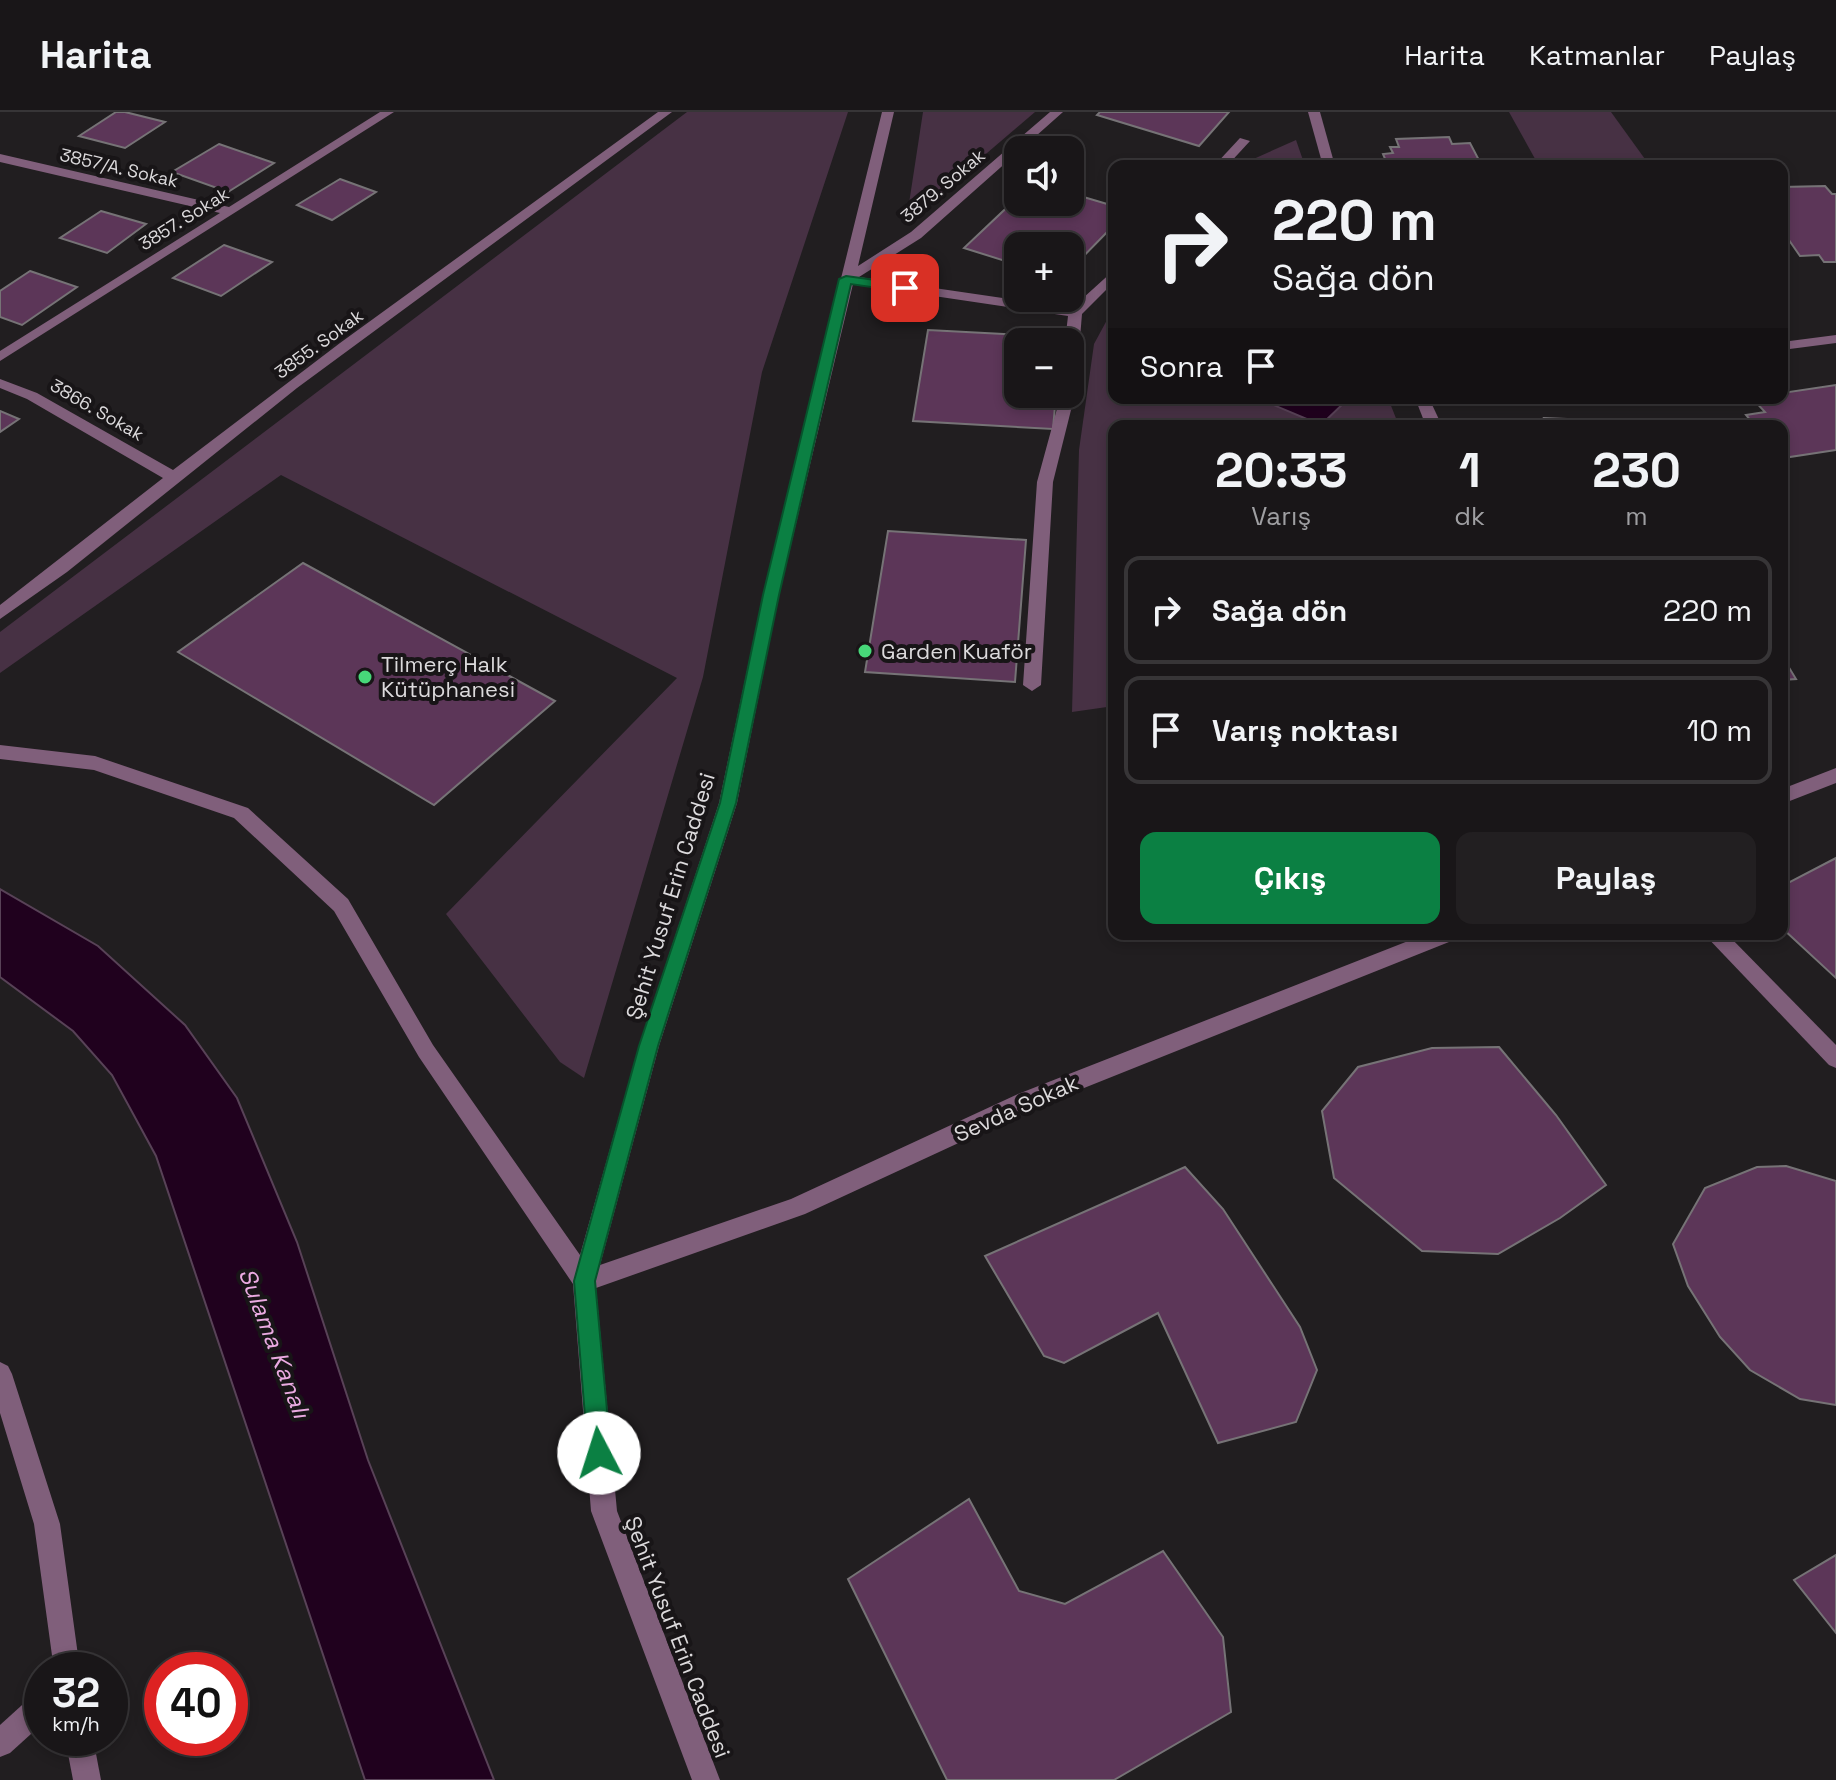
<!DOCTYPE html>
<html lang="tr">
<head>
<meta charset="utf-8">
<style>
	:root { --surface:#191618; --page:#221f21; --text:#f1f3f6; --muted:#9f9fa2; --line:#373537; --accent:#0b8043 }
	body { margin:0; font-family:"Space Grotesk",sans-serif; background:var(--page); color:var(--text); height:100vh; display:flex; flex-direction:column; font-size:30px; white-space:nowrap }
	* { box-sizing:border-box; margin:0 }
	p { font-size:26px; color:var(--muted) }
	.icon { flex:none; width:44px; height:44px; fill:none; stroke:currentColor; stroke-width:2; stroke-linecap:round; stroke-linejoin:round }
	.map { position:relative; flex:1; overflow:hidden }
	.side { position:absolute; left:1108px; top:308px; width:680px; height:520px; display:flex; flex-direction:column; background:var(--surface); border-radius:16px; box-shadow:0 4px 12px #0003,0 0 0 2px var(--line) }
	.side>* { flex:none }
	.guide { position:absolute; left:1108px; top:48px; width:680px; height:244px; border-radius:16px; box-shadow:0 4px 12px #0003,0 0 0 2px var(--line); background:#191618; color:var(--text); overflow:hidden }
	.tools { position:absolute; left:1004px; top:24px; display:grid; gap:16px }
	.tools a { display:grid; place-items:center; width:80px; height:80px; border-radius:16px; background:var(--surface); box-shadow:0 4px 12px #0003,0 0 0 2px var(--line); font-size:40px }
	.speed { position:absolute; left:24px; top:1540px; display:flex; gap:16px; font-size:40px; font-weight:700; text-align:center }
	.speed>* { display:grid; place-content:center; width:104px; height:104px; border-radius:50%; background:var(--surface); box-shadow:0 4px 12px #0003,0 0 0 2px var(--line); line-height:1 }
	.speed small { font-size:20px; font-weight:400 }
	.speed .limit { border:12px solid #d22; background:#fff; color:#111 }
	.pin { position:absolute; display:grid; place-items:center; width:68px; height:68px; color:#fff; margin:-34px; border-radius:16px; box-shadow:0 4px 12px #0006 }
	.me { position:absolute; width:88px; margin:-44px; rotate:355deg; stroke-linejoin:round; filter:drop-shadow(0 0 6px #0008) }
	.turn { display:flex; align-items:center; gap:28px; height:168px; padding:0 32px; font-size:36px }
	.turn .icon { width:104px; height:104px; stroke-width:2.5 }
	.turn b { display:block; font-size:56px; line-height:68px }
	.then { display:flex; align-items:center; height:76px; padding:0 32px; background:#0003; gap:16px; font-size:30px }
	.eta { display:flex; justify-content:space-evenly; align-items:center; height:136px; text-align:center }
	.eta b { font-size:48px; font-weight:700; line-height:56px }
	.button { display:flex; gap:16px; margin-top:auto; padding:16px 32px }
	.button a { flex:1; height:92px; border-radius:16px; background:var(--accent); color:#fff; font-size:32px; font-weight:700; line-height:92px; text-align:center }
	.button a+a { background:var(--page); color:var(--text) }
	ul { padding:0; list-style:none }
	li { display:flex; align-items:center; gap:24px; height:108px; margin:0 16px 12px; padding:0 16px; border:4px solid var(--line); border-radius:16px }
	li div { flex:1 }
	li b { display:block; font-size:30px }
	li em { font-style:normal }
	header { display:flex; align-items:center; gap:48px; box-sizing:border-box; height:112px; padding:0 40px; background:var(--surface); border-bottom:2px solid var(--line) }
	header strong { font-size:38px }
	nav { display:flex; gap:44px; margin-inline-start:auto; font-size:28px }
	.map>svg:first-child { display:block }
	.green { fill:#473144 }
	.water { fill:#20011e; stroke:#584257; stroke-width:2 }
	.building { fill:#5c3658; stroke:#767376; stroke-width:2 }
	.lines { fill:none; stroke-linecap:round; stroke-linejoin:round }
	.minor { fill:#805f7b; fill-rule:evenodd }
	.route { fill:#0b8043; stroke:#07532c; stroke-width:2 }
	.poi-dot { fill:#47d779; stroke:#181517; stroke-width:3 }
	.labels { text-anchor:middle; stroke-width:8; stroke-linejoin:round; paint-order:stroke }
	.far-street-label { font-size:18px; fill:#dcdadc; stroke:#181517 }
	.poi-label { font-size:22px; fill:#dcdadc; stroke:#181517; text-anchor:start }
	.street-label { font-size:22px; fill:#dcdadc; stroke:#181517 }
	.water-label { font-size:24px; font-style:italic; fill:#eaaae1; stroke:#181517 }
</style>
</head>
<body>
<header>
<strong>Harita</strong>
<nav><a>Harita</a><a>Katmanlar</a><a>Paylaş</a></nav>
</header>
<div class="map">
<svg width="1836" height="1668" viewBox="0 0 1836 1668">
	<rect width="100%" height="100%" fill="#211e20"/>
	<g class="green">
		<path d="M 687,0 L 848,0 L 762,260 L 703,565 L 584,966 L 560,950 L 446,802 L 677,566 L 281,363 L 0,561 L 0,520 Z"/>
		<path d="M 923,0 L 1035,0 L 918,100 L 908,98 Z"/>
		<path d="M 1509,0 L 1611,0 L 1650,54 L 1539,54 Z"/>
		<path d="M 1296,28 L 1305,54 L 1245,54 L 1249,49 Z"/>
		<path d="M 1114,195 L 1114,286 L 1388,286 L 1399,314 L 1114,314 L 1114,594 L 1072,600 L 1079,338 L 1094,232 Z"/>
	</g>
	<g class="water">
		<path d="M 1257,286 L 1349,286 L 1321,313 Z"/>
		<path d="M 0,777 L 98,834 L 185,913 L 237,986 L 297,1130 L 368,1348 L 494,1668 L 365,1668 L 156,1044 L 112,963 L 73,919 L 0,865 Z"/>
	</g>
	<g class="building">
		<path d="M 116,0 L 125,0 L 165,10 L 125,36 L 79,24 Z"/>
		<path d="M 1100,0 L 1229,0 L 1199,34 L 1097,3 Z"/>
		<path d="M 1449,25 L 1452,32 L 1470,31 L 1482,54 L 1388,54 L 1383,42 L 1393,41 L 1390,35 L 1399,35 L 1396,27 Z"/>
		<path d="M 219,32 L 274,51 L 228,80 L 172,60 Z"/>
		<path d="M 340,67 L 376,80 L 332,108 L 297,93 Z"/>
		<path d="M 1825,74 L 1832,82 L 1836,82 L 1836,150 L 1824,150 L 1819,143 L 1800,144 L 1782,118 L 1782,75 Z"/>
		<path d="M 1070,81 L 1114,94 L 1114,113 L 1070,158 L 1070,134 L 1018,134 L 1018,153 L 964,136 L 1018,85 L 1018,90 L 1070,90 Z"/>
		<path d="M 101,99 L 146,112 L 107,141 L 60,126 Z"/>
		<path d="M 224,133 L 272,150 L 221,184 L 173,166 Z"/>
		<path d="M 30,159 L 77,175 L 22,213 L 0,205 L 0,179 Z"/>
		<path d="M 928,218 L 1060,225 L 1060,230 L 1018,230 L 1018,282 L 1056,282 L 1053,317 L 913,309 Z"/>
		<path d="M 1836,273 L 1836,338 L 1783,346 L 1782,314 L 1755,314 L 1746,303 L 1765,300 L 1752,286 L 1782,286 L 1782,281 Z"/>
		<path d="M 0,299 L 19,307 L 0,320 Z"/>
		<path d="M 1544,306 L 1659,311 L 1660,314 L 1547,314 Z"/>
		<path d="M 888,419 L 1026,428 L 1015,570 L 865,560 Z"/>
		<path d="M 303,451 L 555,589 L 434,693 L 178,540 Z"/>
		<path d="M 1782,544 L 1796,567 L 1782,568 Z"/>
		<path d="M 1836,746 L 1836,866 L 1782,816 L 1782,774 Z"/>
		<path d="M 1499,935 L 1556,1003 L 1606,1073 L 1560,1106 L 1498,1142 L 1422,1139 L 1334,1066 L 1322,999 L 1358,955 L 1432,936 Z"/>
		<path d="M 1786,1054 L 1836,1069 L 1836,1293 L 1800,1287 L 1750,1258 L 1720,1225 L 1688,1174 L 1673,1132 L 1705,1076 L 1757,1055 Z"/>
		<path d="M 1185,1055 L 1223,1097 L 1300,1215 L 1317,1258 L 1296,1310 L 1218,1331 L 1158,1201 L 1064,1251 L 1044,1244 L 985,1144 Z"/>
		<path d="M 969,1387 L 1019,1479 L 1065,1492 L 1163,1439 L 1223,1525 L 1231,1600 L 1114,1668 L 947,1668 L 848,1467 Z"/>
		<path d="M 1836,1443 L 1836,1521 L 1794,1468 Z"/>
	</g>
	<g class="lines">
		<g class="minor">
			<path d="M 380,0 L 394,0 L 0,249 L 0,239 L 220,101 L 0,50 L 0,42 L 229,95 Z"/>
			<path d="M 658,0 L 672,0 L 297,276 L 67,460 L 0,507 L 0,493 L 163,366 L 27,287 L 0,276 L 0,267 L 37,281 L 173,358 L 340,231 Z"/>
			<path d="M 882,0 L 894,0 L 858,154 L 911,120 L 1050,0 L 1063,0 L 921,126 L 859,165 L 1072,196 L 1114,158 L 1114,170 L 1082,202 L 1077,262 L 1070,266 L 1070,230 L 1065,230 L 1068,204 L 853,172 L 779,483 L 737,691 L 659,934 L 600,1153 L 791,1087 L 1018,982 L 1426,822 L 1457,822 L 1454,828 L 1034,996 L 805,1102 L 596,1176 L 617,1399 L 720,1668 L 692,1668 L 591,1399 L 573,1172 L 419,945 L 334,799 L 234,706 L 94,658 L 0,647 L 0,633 L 95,644 L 248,696 L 348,787 L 433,933 L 580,1143 L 639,934 L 719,691 L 763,483 Z"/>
			<path d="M 1308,0 L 1320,0 L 1335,54 L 1323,54 Z"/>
			<path d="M 1240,26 L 1250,29 L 1227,54 L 1214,54 Z"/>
			<path d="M 1836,223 L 1836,231 L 1782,238 L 1782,230 Z"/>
			<path d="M 1070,278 L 1075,282 L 1053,370 L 1041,573 L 1032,579 L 1023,573 L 1037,370 L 1061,282 L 1070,282 Z"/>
			<path d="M 1415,286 L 1429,286 L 1442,314 L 1426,314 Z"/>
			<path d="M 1836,656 L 1836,671 L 1782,692 L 1782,677 Z"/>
			<path d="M 1704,822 L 1727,822 L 1836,933 L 1836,956 L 1829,953 Z"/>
			<path d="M 0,1250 L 8,1254 L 12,1262 L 60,1412 L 80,1558 L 54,1558 L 34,1412 L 0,1301 Z"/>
			<path d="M 42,1580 L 42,1612 L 10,1641 L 0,1645 L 0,1613 L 32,1584 Z"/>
			<path d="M 65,1626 L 93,1626 L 101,1668 L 73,1668 Z"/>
		</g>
	</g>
	<path class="route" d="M 846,164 L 905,172 L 911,176 L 905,180 L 851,172 L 779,483 L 736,691 L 658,934 L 595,1169 L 611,1341 L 607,1349 L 599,1352 L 591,1349 L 588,1341 L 574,1169 L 639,934 L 720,691 L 763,483 L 839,167 Z"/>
	<g class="poi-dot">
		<circle cx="865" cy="539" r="8"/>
		<circle cx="365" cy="565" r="8"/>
	</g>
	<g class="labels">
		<g class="far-street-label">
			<text transform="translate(119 56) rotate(13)" y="6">3857/A. Sokak</text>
			<text transform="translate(943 74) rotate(-40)" y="6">3879. Sokak</text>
			<text transform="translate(184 107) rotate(-32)" y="6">3857. Sokak</text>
			<text transform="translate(319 232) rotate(-36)" y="6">3855. Sokak</text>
			<text transform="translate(97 298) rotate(30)" y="6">3866. Sokak</text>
		</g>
		<g class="poi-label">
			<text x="881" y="547">Garden Kuaför</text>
			<text x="381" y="560">Tilmerç Halk<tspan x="381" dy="25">Kütüphanesi</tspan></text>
		</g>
		<g class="street-label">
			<text transform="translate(670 784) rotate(-73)" y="8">Şehit Yusuf Erin Caddesi</text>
			<text transform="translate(1016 996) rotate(-24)" y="8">Sevda Sokak</text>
			<text transform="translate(678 1525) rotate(69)" y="8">Şehit Yusuf Erin Caddesi</text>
		</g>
		<g class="water-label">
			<text transform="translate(274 1231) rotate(69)" y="8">Sulama Kanalı</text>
		</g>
	</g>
</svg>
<div class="tools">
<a><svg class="icon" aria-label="sound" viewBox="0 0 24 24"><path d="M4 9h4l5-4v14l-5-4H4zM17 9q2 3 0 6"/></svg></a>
<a>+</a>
<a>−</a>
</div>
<div class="speed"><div>32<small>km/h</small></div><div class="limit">40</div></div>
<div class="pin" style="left:905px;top:176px;background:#d93025"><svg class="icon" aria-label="arrive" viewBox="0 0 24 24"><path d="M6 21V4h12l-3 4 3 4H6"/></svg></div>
<svg class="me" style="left:599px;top:1341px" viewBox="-20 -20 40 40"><circle r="19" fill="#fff"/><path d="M0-13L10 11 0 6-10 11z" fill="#0b8043"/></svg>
<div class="guide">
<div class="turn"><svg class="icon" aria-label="right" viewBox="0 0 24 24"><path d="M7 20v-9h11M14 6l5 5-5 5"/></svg><div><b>220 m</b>Sağa dön</div></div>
<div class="then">Sonra<svg class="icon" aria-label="arrive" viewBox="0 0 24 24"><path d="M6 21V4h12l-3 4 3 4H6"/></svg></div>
</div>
<section class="side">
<div class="eta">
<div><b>20:33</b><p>Varış</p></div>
<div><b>1</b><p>dk</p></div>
<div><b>230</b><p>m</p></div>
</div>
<ul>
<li><svg class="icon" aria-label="right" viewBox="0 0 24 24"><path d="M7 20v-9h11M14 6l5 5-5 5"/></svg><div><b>Sağa dön</b></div><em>220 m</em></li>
<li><svg class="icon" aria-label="arrive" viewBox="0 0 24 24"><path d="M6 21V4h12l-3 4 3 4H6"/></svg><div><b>Varış noktası</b></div><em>10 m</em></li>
</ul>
<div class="button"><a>Çıkış</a><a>Paylaş</a></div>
</section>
</div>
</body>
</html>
